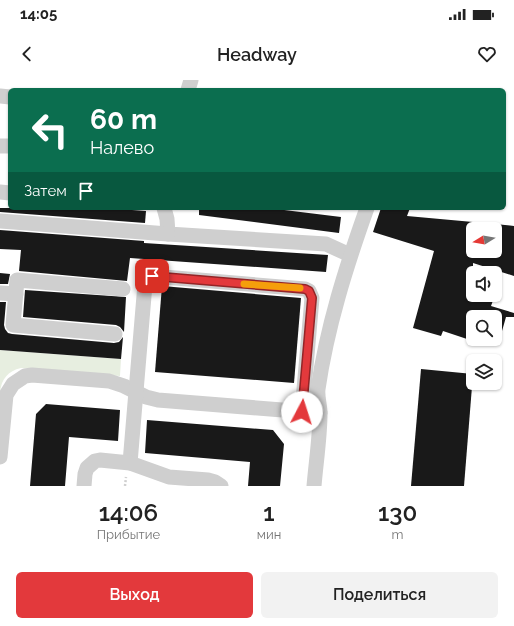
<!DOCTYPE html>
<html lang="ru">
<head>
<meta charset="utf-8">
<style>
	:root { --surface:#fff; --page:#f2f2f2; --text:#222; --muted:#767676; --accent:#e3393c }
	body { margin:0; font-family:Raleway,sans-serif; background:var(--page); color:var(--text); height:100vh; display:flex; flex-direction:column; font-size:15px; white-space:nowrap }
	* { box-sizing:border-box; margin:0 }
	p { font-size:13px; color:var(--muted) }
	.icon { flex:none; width:22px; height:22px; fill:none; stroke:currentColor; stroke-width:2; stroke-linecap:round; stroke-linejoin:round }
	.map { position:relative; height:406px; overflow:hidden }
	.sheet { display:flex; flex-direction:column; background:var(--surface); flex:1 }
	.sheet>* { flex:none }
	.hud { position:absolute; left:8px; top:8px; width:498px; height:122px; border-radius:6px; box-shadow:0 1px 3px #0004; background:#0b6e4f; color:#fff; overflow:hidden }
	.needle { width:26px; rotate:259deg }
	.buttons { position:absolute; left:466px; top:142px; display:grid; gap:8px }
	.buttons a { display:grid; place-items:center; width:36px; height:36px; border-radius:6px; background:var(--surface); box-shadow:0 1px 3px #0004; font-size:20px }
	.pin { position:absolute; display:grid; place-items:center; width:34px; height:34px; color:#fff; margin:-17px; border-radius:8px; box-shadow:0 2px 6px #0006 }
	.me { position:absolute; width:44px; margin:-22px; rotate:5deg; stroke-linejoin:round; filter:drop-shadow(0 0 3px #0008) }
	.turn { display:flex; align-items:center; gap:14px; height:84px; padding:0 16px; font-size:18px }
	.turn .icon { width:52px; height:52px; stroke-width:2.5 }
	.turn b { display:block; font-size:28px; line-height:34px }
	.then { display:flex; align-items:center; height:38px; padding:0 16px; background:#0003; gap:8px; font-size:15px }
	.eta { display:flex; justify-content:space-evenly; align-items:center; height:68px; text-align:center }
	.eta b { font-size:24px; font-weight:600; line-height:28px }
	.button { display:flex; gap:8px; margin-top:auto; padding:8px 16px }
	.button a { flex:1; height:46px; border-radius:6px; background:var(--accent); color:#fff; font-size:16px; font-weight:600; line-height:46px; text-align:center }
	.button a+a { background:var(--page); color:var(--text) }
	.status { display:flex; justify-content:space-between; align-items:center; height:28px; padding:0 20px; background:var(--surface); direction:ltr }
	.status svg { height:11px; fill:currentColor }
	header { display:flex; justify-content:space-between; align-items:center; height:52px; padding:0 16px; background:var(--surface); font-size:18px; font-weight:600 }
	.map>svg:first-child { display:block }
	.green { fill:#e7eee0 }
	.building { fill:#191919 }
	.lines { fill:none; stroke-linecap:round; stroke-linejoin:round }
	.path { stroke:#cfcfcf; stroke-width:2.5; stroke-dasharray:2 2; stroke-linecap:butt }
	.minor { stroke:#cfcfcf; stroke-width:15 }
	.route-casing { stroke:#942527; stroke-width:10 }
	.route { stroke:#e3393c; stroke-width:7 }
	.slow { stroke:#f59e0b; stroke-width:7 }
</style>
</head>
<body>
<div class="status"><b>14:05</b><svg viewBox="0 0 49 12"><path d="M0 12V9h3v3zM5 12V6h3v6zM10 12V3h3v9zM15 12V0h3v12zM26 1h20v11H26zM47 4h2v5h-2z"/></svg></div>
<header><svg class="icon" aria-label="back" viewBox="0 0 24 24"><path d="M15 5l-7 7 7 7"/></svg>Headway<svg class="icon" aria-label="heart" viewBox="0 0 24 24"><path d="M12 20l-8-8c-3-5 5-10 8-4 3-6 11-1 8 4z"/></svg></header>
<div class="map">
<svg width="514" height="406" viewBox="0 0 514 406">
	<rect width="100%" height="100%" fill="#fff"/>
	<path class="green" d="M 0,270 L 121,279 L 120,296 L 21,288 C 8,291 1,299 0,313 Z"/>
	<g class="building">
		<path d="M 0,128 L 104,128 L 146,131 L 145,143 L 0,132 Z"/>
		<path d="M 199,128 L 268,128 L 341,137 L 339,153 L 199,135 Z"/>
		<path d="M 381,128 L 410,128 L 407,136 L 473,142 L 473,171 L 495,171 L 495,144 L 514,146 L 514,196 L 473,183 L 473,215 L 495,215 L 491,226 L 514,233 L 514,237 L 506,237 L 498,265 L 495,265 L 495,237 L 473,237 L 473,261 L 443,251 L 441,256 L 413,248 L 434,171 L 373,152 Z"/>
		<path d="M 0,150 L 144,161 L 144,163 L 328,175 L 326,192 L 130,178 L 127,201 L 19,191 L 21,170 L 0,169 Z"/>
		<path d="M 0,193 L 10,194 L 8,204 L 0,204 Z"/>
		<path d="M 162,206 L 301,218 L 294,303 L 155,292 Z"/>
		<path d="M 25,210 L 126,217 L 124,252 L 120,247 L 116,245 L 23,237 Z"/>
		<path d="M 0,222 L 6,222 L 4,245 L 5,249 L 8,253 L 12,254 L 114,263 L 119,262 L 123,257 L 121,279 L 0,270 Z"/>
		<path d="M 421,289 L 473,294 L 464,406 L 411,406 Z"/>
		<path d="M 46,324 L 120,330 L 118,361 L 69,357 L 65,406 L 30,406 L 36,334 Z"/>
		<path d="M 147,340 L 273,350 L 284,364 L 280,406 L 248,406 L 250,382 L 145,373 Z"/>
	</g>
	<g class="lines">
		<path class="path" d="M 125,406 L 126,397"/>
		<g class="minor">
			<path d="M 188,10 L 191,0"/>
			<path d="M 0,16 L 10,17"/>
			<path d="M 0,66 L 10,66"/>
			<path d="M 0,112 L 10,113"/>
			<path d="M 164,128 L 167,139 L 168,154 L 326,164 L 350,175"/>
			<path d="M 0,141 L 168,154"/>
			<path d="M 0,213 L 16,214"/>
			<path d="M 115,254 L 13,245 L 17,200 L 123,209"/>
			<path d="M 0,377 L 6,315 L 13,304 L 25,296 L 32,295 L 109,301 L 124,306 L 146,317 L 158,320 L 320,333"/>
			<path d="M 130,383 L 145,204 L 147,199 L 152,196 L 305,209 L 309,211 L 312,218 L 302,332"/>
			<path d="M 84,406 L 85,394 L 87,388 L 95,381 L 100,380 L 130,383 L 169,397 L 208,400 L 215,402 L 221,406"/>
			<path d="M 314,406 C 316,382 320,357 320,333 C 320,325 317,317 318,309 C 327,247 346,187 367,128"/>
		</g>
	</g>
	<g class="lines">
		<defs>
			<path id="route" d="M 152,196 L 305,209 L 309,211 L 312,218 L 302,332"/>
		</defs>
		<use href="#route" class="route-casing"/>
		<use href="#route" class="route"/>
		<path class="slow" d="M 244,204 L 300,208"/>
	</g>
</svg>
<div class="buttons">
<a><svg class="needle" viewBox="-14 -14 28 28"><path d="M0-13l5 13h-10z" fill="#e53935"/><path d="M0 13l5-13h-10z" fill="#767676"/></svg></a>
<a><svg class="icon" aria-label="sound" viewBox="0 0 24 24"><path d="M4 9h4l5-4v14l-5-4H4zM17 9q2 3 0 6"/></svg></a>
<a><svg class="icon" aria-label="search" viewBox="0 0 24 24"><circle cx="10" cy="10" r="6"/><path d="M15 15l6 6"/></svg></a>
<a><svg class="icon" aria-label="layers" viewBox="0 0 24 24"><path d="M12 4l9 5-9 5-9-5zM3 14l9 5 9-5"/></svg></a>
</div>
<div class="pin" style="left:152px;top:196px;background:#d93025"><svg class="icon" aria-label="arrive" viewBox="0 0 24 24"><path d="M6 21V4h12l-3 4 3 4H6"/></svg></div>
<svg class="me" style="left:302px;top:332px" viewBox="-20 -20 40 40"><circle r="19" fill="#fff"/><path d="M0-13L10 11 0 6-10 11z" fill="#e3393c"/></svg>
<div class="hud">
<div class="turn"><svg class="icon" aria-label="left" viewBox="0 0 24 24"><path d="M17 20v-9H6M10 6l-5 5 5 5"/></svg><div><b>60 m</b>Налево</div></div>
<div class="then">Затем<svg class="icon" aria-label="arrive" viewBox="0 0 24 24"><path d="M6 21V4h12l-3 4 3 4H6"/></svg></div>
</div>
</div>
<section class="sheet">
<div class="eta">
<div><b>14:06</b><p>Прибытие</p></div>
<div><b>1</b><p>мин</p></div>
<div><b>130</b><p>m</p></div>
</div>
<div class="button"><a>Выход</a><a>Поделиться</a></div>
</section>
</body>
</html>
